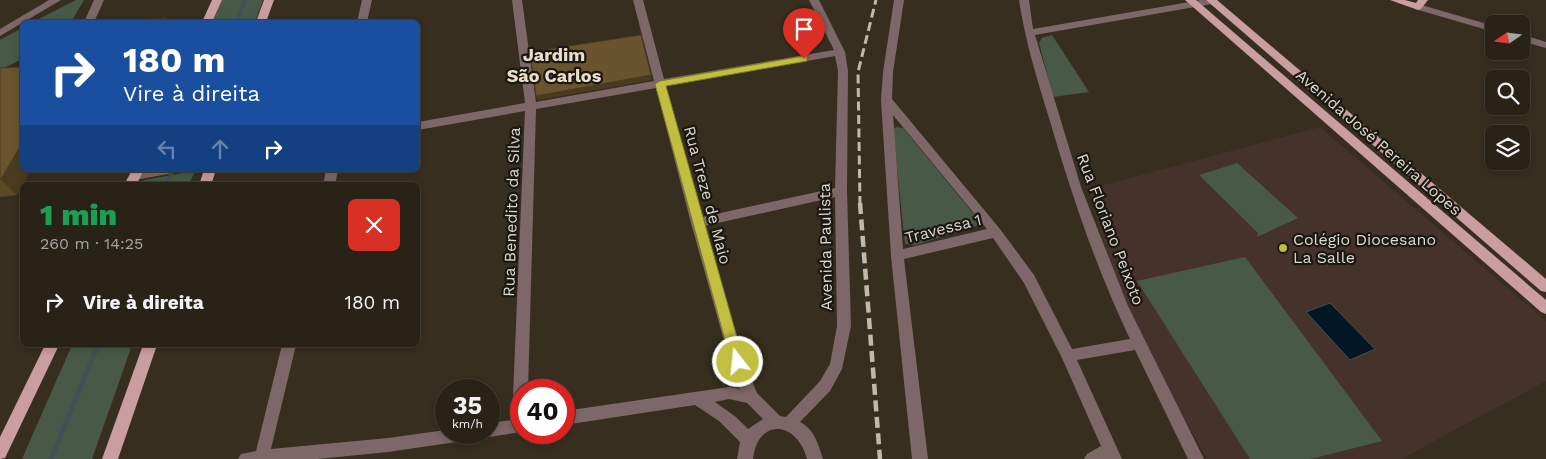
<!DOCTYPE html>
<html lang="pt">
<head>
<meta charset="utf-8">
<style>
	:root { --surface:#292217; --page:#312a20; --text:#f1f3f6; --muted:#a5a4a1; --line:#453f36 }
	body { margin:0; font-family:"Work Sans",sans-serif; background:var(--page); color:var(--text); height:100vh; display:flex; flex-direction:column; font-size:19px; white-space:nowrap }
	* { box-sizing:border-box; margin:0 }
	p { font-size:16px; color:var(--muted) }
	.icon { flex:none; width:28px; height:28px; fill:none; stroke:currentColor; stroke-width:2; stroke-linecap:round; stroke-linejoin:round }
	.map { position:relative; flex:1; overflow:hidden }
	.details { position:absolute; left:20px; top:182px; width:400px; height:165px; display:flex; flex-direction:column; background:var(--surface); border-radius:8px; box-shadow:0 2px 8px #0003,0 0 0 1px var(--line) }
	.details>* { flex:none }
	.top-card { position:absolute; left:20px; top:20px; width:400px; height:152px; border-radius:8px; box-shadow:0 2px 8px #0003,0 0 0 1px var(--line); background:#1a4fa0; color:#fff; overflow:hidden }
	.needle { width:32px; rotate:256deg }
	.fabs { position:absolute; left:1485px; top:15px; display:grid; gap:10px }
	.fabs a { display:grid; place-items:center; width:45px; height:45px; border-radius:8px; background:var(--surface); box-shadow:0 2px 8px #0003,0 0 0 1px var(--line); font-size:25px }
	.speed { position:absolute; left:435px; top:379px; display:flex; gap:10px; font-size:25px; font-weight:700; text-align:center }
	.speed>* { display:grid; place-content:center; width:65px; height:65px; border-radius:50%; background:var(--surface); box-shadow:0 2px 8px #0003,0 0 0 1px var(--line); line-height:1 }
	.speed small { font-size:12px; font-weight:400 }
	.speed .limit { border:8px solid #d22; background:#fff; color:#111 }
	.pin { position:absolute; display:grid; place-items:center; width:42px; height:42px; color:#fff; margin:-51px -21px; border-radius:50% 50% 50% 0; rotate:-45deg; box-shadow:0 0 5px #0007 }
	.pin .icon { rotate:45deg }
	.me { position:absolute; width:55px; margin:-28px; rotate:344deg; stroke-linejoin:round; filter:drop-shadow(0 0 4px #0008) }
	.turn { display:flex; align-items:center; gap:18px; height:105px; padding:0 20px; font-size:22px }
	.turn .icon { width:65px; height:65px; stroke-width:2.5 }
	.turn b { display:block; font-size:35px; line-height:42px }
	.lanes { display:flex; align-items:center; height:48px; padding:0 20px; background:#0003; justify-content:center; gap:25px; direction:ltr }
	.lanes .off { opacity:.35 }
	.round { display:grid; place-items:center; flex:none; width:52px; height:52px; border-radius:8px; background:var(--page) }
	.overview { display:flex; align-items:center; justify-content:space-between; height:85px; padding:0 20px }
	h1 { font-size:30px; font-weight:800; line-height:38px; color:#1e9e55 }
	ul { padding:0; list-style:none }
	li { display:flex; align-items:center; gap:15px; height:70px; padding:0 20px }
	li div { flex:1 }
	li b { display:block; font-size:19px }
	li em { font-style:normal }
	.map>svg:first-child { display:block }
	.education { fill:#45322b }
	.green { fill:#485a47 }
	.water { fill:#011723; stroke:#435157 }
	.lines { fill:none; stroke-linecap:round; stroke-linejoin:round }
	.stream-far1 { stroke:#435157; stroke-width:4 }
	.stream { stroke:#435157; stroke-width:5 }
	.minor { fill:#7d6768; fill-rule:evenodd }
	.major { fill:#ca9da0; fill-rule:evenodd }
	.rail-far1 { stroke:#bfb9af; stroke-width:3; stroke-dasharray:9 4.5; stroke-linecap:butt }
	.rail { stroke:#bfb9af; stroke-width:4.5; stroke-dasharray:11 5.5; stroke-linecap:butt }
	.wall { fill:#5b4827 }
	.shaded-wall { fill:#4a3b20 }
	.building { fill:#6a542d; stroke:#4a3b20 }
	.route { fill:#c1be40; stroke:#7d7c2a }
	.poi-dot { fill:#c1be40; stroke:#1b1711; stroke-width:2 }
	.labels { text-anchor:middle; stroke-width:4.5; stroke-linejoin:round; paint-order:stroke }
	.street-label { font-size:16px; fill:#ddd8cf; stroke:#1b1711 }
	.poi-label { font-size:16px; fill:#ddd8cf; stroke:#1b1711; text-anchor:start }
	.neighbourhood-label { font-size:18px; font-weight:bold; fill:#e9ddcb; stroke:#1b1711 }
</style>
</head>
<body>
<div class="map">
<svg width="1546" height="459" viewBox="0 0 1546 459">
	<rect width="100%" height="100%" fill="#372e1f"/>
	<path class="education" d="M 1320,127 L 1546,321 L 1546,381 L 1401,459 L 1207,459 L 1121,306 L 1089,189 Z"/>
	<g class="green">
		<path d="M 76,0 L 84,0 L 71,22 L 33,22 Z"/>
		<path d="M 222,0 L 263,0 L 255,22 L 212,22 Z"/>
		<path d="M 22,28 L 22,59 L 0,70 L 0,40 Z"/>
		<path d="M 1052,35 L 1089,92 L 1053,97 L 1039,43 L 1042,38 Z"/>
		<path d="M 896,127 L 903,128 L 982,224 L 916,245 L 905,244 L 893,130 Z"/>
		<path d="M 1237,163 L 1298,218 L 1257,237 L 1258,233 L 1199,175 Z"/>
		<path d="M 189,172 L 194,173 L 189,185 L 141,185 L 144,180 Z"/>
		<path d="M 1245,257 L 1382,441 L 1311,459 L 1250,459 L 1137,281 Z"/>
		<path d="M 72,345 L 132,345 L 92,459 L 22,459 Z"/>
	</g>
	<path class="water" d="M 1330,303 L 1375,349 L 1350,360 L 1306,312 Z"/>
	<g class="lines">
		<g class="stream-far1">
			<path d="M 236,22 L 245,0"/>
			<path d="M 166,185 L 173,170"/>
		</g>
		<path class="stream" d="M 51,459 L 98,345"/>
		<g class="minor">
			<path d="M 49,0 L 61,0 L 0,36 L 0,29 Z"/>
			<path d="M 94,0 L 104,0 L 94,22 L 84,22 Z"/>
			<path d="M 362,0 L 372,0 L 367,22 L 357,22 Z"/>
			<path d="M 512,0 L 522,0 L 536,102 L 654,81 L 633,0 L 643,0 L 664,79 L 834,50 L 809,0 L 819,0 L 845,52 L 848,71 L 847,191 L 851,326 L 842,369 L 830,391 L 800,422 C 815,430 818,444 823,459 L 807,459 C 797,421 758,417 753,459 L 737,459 L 740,442 L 719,421 L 695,405 L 564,425 L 564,411 L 729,387 L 740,389 L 730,362 L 691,223 L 656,88 L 536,109 L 528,390 L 521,390 L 521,432 L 489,437 L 483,434 L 477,439 L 388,452 L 318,459 L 238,459 L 241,454 L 256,451 L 282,345 L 296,345 L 271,449 L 388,438 L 446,430 L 446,432 L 489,432 L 489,423 L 512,420 L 525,111 L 418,130 L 418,122 L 525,103 ZM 835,56 L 838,71 L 835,188 L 702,217 L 666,86 ZM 835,197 L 837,326 L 830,364 L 820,381 L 786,417 L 780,416 L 757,393 L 744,362 L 704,226 ZM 729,399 L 747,403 L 763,419 L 748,429 L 736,417 L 715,402 Z"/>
			<path d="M 894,0 L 904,0 L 893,72 L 892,99 L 1000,229 L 1034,275 L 1072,349 L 1130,339 C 1096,268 1071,193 1049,118 C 1037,79 1025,40 1019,0 L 1029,0 L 1033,29 L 1201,0 L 1217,1 L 1212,4 L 1035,35 L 1081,187 L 1128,306 L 1204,459 L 1188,459 L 1135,350 L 1077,360 L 1122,459 L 1084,459 L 1087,454 L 1101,446 L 1062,358 L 1024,283 L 993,238 L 904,259 L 928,459 L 912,459 L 891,256 L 881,100 L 883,72 ZM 893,115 L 987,229 L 903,249 Z"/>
			<path d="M 1418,4 L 1494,26 L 1494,32 L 1415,9 L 1415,5 Z"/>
			<path d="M 1521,34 L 1546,42 L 1546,48 L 1521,41 Z"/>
			<path d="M 144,170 L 174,170 L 168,174 L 135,180 L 129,176 L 131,173 Z"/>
			<path d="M 326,170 L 338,170 L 335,185 L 323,185 Z"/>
		</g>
		<g class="major">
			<path d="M 212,0 L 222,0 L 212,22 L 202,22 Z"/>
			<path d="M 264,0 L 274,0 L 266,22 L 256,22 Z"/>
			<path d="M 1185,0 L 1196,0 L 1546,300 L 1546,314 L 1541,312 Z"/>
			<path d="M 1206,0 L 1217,0 L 1546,279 L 1546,292 L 1541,291 Z"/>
			<path d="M 1390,0 L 1405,0 L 1416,3 L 1418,0 L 1428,0 L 1421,9 L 1418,10 Z"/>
			<path d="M 132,170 L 144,170 L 136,185 L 124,185 Z"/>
			<path d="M 204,170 L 216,170 L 211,185 L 199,185 Z"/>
			<path d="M 45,345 L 59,345 L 5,458 L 0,459 L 0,437 Z"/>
			<path d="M 143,345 L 157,345 L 118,459 L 102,459 Z"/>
		</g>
		<path class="rail-far1" d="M 860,205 L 858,72 L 876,0"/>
		<path class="rail" d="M 860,203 L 880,459"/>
	</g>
	<path class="wall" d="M 0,68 L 17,195 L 0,197 Z"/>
	<g class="shaded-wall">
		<path d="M 166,18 L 168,22 L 163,22 Z"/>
		<path d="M 651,75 L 652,80 L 538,100 L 536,96 Z"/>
		<path d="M 22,144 L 22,170 L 31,170 L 17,195 L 1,180 Z"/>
	</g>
	<g class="building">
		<path d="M 166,18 L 163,22 L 117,22 Z"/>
		<path d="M 641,35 L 651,75 L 536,96 L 530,52 Z"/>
		<path d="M 22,67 L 22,144 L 0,180 L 0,68 Z"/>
	</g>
	<path class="route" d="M 804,56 L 807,56 L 807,61 L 666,86 L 744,362 L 742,366 L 738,368 L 733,366 L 731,362 L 655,84 L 660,81 Z"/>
	<circle class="poi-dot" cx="1283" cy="248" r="5"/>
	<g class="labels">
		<g class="street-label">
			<text transform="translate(1379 142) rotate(41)" y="6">Avenida José Pereira Lopes</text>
			<text transform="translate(708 195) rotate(75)" y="6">Rua Treze de Maio</text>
			<text transform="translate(511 212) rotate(-88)" y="6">Rua Benedito da Silva</text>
			<text transform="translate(943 228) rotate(-14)" y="6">Travessa 1</text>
			<text transform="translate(1111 229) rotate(69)" y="6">Rua Floriano Peixoto</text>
			<text transform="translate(825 247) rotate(-91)" y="6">Avenida Paulista</text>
		</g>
		<g class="poi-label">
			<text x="1293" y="245">Colégio Diocesano<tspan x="1293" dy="18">La Salle</tspan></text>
		</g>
		<g class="neighbourhood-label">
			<text x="554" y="61">Jardim<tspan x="554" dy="21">São Carlos</tspan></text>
		</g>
	</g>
</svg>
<div class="fabs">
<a><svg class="needle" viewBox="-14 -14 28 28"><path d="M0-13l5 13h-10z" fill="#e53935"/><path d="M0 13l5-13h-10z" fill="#a5a4a1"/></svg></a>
<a><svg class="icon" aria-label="search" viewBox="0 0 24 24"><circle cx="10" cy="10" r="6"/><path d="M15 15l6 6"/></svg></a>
<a><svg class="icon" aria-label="layers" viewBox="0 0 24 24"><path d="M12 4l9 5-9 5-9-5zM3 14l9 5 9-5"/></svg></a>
</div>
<div class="speed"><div>35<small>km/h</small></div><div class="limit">40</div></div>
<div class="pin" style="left:804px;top:59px;background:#d93025"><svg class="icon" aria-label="arrive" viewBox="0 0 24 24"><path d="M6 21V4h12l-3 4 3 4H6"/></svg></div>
<svg class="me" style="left:738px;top:362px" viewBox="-20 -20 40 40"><circle r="17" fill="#c1be40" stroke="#fff" stroke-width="3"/><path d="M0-11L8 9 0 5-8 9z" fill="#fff"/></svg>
<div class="top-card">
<div class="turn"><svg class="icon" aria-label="right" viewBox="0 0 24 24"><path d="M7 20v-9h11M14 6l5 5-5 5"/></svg><div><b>180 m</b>Vire à direita</div></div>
<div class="lanes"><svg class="icon off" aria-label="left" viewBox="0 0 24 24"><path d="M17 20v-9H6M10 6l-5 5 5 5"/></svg><svg class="icon off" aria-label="ahead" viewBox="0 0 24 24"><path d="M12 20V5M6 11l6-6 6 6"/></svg><svg class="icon" aria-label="right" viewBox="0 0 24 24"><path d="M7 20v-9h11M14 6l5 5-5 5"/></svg></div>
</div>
<section class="details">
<div class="overview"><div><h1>1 min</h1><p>260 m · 14:25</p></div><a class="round" style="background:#d93025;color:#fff"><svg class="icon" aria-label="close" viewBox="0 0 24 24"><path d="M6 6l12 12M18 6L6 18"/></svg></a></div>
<ul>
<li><svg class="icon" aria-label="right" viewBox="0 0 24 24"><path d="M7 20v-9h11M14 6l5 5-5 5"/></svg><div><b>Vire à direita</b></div><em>180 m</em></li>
</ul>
</section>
</div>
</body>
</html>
